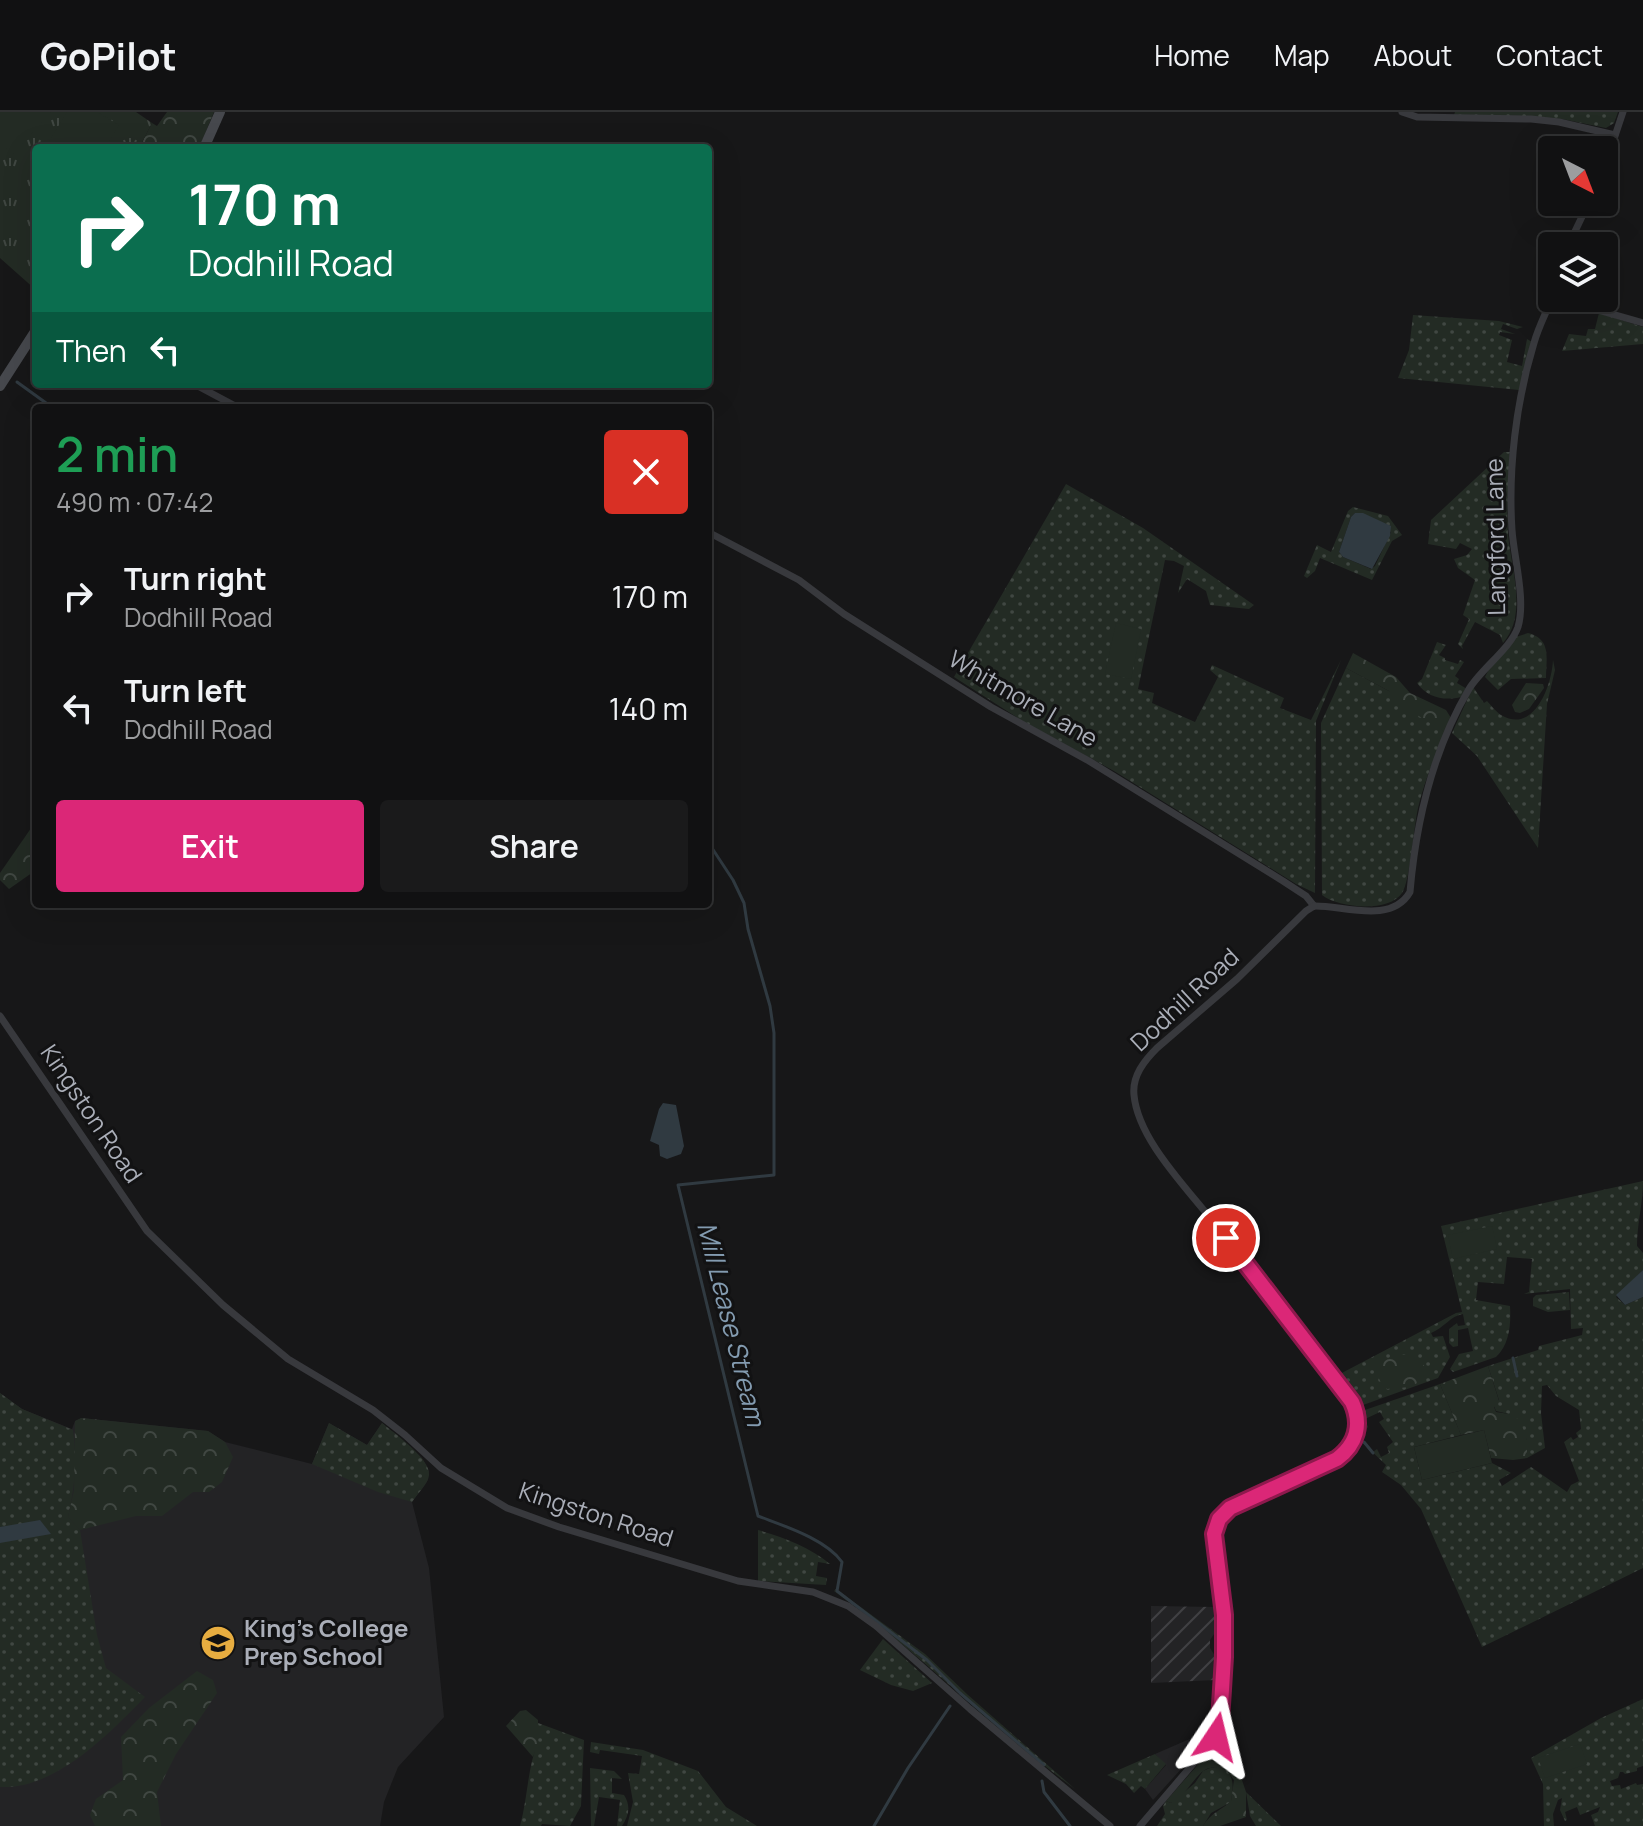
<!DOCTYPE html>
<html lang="en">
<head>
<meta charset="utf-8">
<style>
	:root { --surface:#111112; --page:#1a1a1b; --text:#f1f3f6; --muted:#9c9d9f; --line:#303132; --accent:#db2777 }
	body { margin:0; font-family:Manrope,sans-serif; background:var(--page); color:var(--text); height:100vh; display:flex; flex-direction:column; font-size:30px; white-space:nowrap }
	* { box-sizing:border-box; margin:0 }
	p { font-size:26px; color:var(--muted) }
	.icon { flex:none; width:44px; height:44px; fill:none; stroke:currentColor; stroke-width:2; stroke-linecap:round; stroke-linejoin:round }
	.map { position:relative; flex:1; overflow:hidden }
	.panel { position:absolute; left:32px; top:292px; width:680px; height:504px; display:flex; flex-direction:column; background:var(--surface); border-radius:8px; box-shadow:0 8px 32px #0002,0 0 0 2px var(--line) }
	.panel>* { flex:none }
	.banner { position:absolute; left:32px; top:32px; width:680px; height:244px; border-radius:8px; box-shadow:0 8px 32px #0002,0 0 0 2px var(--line); background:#0b6e4f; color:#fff; overflow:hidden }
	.needle { width:52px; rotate:138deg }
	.controls { position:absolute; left:1538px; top:24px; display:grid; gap:16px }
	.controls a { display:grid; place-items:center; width:80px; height:80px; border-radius:8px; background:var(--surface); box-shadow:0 8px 32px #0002,0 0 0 2px var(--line); font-size:40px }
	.pin { position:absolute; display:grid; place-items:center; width:68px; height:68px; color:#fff; margin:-34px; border:4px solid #fff; border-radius:50%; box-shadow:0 2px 8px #0007 }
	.me { position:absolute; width:88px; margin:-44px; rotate:10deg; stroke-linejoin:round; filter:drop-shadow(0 0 6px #0008) }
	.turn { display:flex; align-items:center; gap:28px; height:168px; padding:0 24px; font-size:36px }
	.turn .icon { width:104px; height:104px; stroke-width:2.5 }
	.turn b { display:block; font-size:56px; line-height:68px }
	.then { display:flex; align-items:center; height:76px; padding:0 24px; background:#0003; gap:16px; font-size:30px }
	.round { display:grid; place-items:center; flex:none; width:84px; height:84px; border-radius:8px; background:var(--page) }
	.head { display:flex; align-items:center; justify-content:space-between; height:136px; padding:0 24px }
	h1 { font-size:48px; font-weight:600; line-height:60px; color:#1e9e55 }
	.primary-button { display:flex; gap:16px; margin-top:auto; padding:16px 24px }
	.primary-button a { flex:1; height:92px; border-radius:8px; background:var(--accent); color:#fff; font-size:32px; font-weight:600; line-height:92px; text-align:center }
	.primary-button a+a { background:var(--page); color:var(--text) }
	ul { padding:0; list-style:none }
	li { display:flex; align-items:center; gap:24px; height:112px; padding:0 24px }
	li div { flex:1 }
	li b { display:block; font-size:30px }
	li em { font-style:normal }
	header { display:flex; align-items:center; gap:48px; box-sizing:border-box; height:112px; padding:0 40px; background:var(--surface); border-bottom:2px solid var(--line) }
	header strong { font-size:38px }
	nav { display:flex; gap:44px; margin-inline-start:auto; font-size:28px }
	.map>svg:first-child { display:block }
	.built { fill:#232325 }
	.industrial { fill:url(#industrial-furrows) }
	.grass { fill:url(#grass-dots); fill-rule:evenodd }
	.forest { fill:url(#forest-crowns) }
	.park { fill:url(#park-tufts) }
	.pitch { fill:#232b24 }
	.water { fill:#303a41 }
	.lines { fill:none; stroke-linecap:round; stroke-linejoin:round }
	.stream { stroke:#303a41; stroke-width:3 }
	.street { stroke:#38393d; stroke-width:7 }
	.secondary { stroke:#46484d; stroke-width:10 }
	.route-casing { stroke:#8e194d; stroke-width:20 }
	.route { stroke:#db2777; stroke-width:14 }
	.labels { text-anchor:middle; stroke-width:6; stroke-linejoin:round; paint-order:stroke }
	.street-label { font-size:24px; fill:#aaaeb8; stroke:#121213 }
	.poi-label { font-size:24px; font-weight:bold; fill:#aaaeb8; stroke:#121213; text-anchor:start }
	.water-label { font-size:26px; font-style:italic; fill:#839bb0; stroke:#121213 }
</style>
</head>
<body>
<header>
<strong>GoPilot</strong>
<nav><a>Home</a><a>Map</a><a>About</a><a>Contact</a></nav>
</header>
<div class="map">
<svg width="1643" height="1714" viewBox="0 0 1643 1714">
	<defs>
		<pattern id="industrial-furrows" width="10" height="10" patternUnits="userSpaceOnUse" patternTransform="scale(2)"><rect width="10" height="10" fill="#232325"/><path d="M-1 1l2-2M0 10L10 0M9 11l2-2" fill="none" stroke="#404043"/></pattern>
		<pattern id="grass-dots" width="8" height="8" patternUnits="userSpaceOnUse" patternTransform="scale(2)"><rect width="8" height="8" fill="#232b24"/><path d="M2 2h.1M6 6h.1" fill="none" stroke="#404742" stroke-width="1.8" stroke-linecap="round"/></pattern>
		<pattern id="forest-crowns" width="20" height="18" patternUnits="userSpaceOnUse" patternTransform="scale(2)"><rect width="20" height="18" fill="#232b24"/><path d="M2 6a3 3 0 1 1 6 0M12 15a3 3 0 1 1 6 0" fill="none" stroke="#404742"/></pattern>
		<pattern id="park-tufts" width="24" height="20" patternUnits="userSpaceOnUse" patternTransform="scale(2)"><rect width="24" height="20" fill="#232b24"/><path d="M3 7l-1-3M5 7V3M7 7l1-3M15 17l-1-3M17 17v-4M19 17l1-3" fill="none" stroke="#404742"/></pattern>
	</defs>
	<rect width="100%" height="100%" fill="#171718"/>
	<g class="built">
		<path d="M 0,1281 L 22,1297 L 72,1317 L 75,1309 L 82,1306 L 208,1319 L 225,1330 L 312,1352 L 329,1311 L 367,1333 L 382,1311 L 422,1346 L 429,1359 L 428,1368 L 412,1390 L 429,1456 L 444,1605 L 398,1655 L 384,1690 L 380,1714 L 0,1714 Z"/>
		<path d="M 1208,1619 L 1211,1624 L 1153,1688 L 1145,1677 L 1166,1653 L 1155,1642 Z"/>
	</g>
	<path class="industrial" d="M 1151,1494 L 1214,1495 L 1214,1522 L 1210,1528 L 1210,1536 L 1215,1544 L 1215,1568 L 1151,1571 Z"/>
	<g class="grass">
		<path d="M 1455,0 L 1618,0 L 1614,11 L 1606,16 L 1562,7 L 1454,3 Z"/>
		<path d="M 1599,201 L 1643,215 L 1643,232 L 1562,239 L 1569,222 L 1586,224 L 1588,217 L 1595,217 Z"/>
		<path d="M 1413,203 L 1499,209 L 1523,215 L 1517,217 L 1503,212 L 1501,217 L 1515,222 L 1500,220 L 1499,223 L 1512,228 L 1507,250 L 1522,254 L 1527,227 L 1532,230 L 1519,278 L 1398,266 L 1409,238 Z"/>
		<path d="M 1504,340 L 1510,340 C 1509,367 1506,395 1508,422 C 1511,456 1528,503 1503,531 L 1500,523 L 1475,510 L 1462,534 L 1463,537 L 1458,532 L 1469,507 L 1463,503 L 1475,468 L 1458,456 L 1454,447 L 1467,443 L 1472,437 L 1460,431 L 1456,437 L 1428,432 L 1431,408 Z"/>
		<path d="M 1066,372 L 1143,416 L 1254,493 L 1249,497 L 1210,493 L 1206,479 L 1187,467 L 1178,481 L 1184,454 L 1174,449 L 1165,448 L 1138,577 L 1154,581 L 1152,591 L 1195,610 L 1218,565 L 1210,558 L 1212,553 L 1284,586 L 1280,596 L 1311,608 L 1341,548 L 1316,609 L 1315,781 L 1296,772 L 1114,659 L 1021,608 L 954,565 Z"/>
		<path d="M 1353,395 L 1388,404 L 1402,423 L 1392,429 L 1372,468 L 1320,446 L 1315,459 L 1307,466 L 1304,464 L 1317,433 L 1331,440 L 1348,399 ZM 1355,401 L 1391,420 L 1375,454 L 1371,457 L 1343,445 L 1339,440 L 1351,405 Z"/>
		<path d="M 1528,521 C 1552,527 1546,547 1546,566 L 1511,567 L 1498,578 L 1485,565 L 1488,559 L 1516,525 Z"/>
		<path d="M 1437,530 L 1446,533 L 1439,543 L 1445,546 L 1445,548 L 1458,552 L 1460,548 L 1464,550 L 1455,564 L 1459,567 L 1457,571 L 1467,577 L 1461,585 C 1445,589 1427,586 1417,571 L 1422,567 Z"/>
		<path d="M 1553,548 L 1555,558 L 1547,592 L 1538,736 L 1477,644 L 1452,621 L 1473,575 L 1484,591 L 1487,589 C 1491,593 1496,600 1501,603 C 1534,623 1552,573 1553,548 Z"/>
		<path d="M 1346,556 L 1389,579 L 1445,620 C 1435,645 1424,670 1418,696 C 1414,713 1410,770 1402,781 C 1389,801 1338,796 1322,783 L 1321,611 Z"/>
		<path d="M 1643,1069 C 1643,1091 1637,1112 1637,1134 L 1643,1141 L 1643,1158 L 1616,1185 L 1625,1193 L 1643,1185 L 1643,1456 L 1482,1535 L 1421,1397 L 1401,1373 L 1382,1360 L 1386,1353 L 1363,1331 L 1363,1329 L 1373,1340 L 1377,1337 L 1381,1345 L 1389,1341 L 1387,1335 L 1393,1330 L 1379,1310 L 1384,1307 L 1380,1300 L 1365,1307 L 1368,1315 L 1361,1324 L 1361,1310 L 1365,1298 L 1440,1272 L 1461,1323 L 1414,1335 L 1422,1368 L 1492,1351 L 1511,1361 L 1499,1368 L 1502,1374 L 1531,1355 L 1567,1380 L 1571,1373 L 1579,1369 L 1564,1330 L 1571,1325 L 1573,1328 L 1578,1325 L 1576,1321 L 1581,1317 L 1579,1298 L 1556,1284 L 1547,1273 L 1542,1274 L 1541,1301 L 1545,1336 L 1527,1346 L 1527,1328 L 1509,1302 L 1496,1299 L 1494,1294 L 1499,1288 L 1488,1254 L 1538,1238 L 1539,1234 L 1582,1223 L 1583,1216 L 1571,1217 L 1570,1177 L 1524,1182 L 1529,1180 L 1532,1147 L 1507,1145 L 1504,1172 L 1478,1170 L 1476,1188 L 1510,1194 C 1511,1211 1510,1232 1496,1245 L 1453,1260 L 1450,1257 L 1459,1242 L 1473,1239 L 1468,1216 L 1458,1218 L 1458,1234 L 1453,1235 L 1449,1231 L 1449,1217 L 1457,1211 L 1458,1214 L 1465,1213 L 1463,1202 C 1450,1204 1444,1216 1431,1221 L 1433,1225 L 1443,1224 L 1450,1245 L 1438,1266 L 1363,1293 L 1356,1290 L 1338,1263 L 1456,1201 L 1462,1200 L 1441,1114 Z"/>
		<path d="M 1569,1180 L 1570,1198 L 1548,1200 L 1533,1194 L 1533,1186 L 1536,1183 Z"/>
		<path d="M 0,1281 L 22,1297 L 73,1318 C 77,1348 75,1376 68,1405 L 80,1418 L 97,1523 L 106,1556 L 145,1585 C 109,1622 55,1678 0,1675 Z"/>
		<path d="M 329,1311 L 367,1333 L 382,1311 C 394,1321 431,1347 429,1363 C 428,1372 417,1382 412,1390 L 378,1380 L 312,1352 Z"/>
		<path d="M 758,1418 C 783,1425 810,1435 830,1452 L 818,1450 L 816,1464 L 827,1466 L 826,1473 L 758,1469 Z"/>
		<path d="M 836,1477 L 925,1542 L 968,1583 L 1075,1677 C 991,1615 919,1540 834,1479 Z"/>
		<path d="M 883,1527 L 932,1571 L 913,1579 L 891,1573 L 860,1558 Z"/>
		<path d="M 1643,1587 L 1643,1654 L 1637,1656 L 1637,1659 L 1625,1662 L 1623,1660 L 1620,1660 L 1618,1666 L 1610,1669 L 1612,1674 L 1620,1673 L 1621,1677 L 1636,1671 L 1637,1673 L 1643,1672 L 1643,1714 L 1595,1714 L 1591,1703 L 1598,1700 L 1600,1695 L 1580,1703 L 1577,1695 L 1565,1700 L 1567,1708 L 1565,1709 L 1560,1698 L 1562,1686 L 1558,1688 L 1553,1702 L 1554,1714 L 1544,1714 L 1543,1672 L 1531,1646 L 1601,1606 Z"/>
		<path d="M 538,1611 L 584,1628 L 581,1694 L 570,1714 L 542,1712 L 541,1714 L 520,1714 C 526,1692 527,1671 532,1649 C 536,1635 538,1626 538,1611 Z"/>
		<path d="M 591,1630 L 643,1638 L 698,1659 L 726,1695 L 757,1714 L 627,1714 L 633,1690 L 628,1661 L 639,1662 L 642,1644 L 600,1638 L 599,1642 L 590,1640 Z"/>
		<path d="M 1155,1642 L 1166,1652 L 1145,1677 L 1141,1674 L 1134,1681 L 1126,1672 L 1107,1663 Z"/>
		<path d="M 590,1656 L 614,1659 L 622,1667 L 612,1666 L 612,1681 L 624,1683 C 631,1694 629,1703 622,1714 L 617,1714 L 620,1688 L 599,1685 L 594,1714 L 591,1714 Z"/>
		<path d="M 1210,1656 L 1225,1656 C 1235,1667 1233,1676 1231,1690 L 1211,1701 L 1203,1714 L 1157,1714 L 1165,1702 L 1163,1694 L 1166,1689 L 1171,1691 L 1195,1671 L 1203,1659 Z"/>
		<path d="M 1246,1680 L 1281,1714 L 1256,1714 L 1250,1704 Z"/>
	</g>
	<g class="forest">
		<path d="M 167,0 L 214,0 L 199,36 L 139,36 L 152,11 L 157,14 Z"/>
		<path d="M 1353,541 L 1396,565 L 1410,581 L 1446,598 L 1451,606 L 1445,620 L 1394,589 L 1389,579 L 1346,556 Z"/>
		<path d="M 1526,571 L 1543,572 L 1544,576 L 1529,597 L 1520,601 L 1515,600 L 1512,593 Z"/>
		<path d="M 36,709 L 36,758 L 9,777 L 0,768 L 0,761 Z"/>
		<path d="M 1412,1241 L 1427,1257 L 1426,1266 L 1410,1275 L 1387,1277 L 1382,1273 L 1373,1254 L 1374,1249 Z"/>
		<path d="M 1488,1254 L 1499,1289 L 1494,1295 L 1496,1300 L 1509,1302 L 1520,1308 L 1527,1328 L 1527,1346 L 1513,1348 L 1491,1346 L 1484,1318 L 1461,1323 L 1440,1272 Z"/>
		<path d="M 81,1306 L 208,1319 L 225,1330 L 233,1345 L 222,1370 L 209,1380 L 193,1380 L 162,1404 L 136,1404 L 80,1418 L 68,1405 L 74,1378 L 75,1309 Z"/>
		<path d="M 197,1559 L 213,1568 L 217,1581 L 176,1642 L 157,1680 L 161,1714 L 95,1714 L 90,1703 L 96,1687 L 123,1668 L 121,1625 L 149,1596 Z"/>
		<path d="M 526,1598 L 538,1608 L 538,1631 L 533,1645 L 506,1614 L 520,1599 Z"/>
		<path d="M 1223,1624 L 1228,1627 L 1246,1680 L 1246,1705 L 1220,1714 L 1203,1714 C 1212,1700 1219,1700 1231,1689 L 1234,1668 L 1225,1656 C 1218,1657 1211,1654 1205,1658 C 1194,1664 1187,1683 1171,1691 L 1166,1689 Z"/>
	</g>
	<path class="park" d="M 0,0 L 136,0 L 152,11 L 139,36 L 36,36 L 36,178 L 0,146 Z"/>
	<g class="pitch">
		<path d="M 0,0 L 51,0 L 13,42 L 0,31 Z"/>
		<path d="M 67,0 L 97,0 L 119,13 L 105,36 L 45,36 Z"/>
		<path d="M 1116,511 L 1141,517 L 1131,567 L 1105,562 Z"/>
		<path d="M 1492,1114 L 1497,1137 L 1453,1147 L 1448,1123 Z"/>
		<path d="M 1484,1318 L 1492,1351 L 1422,1368 L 1414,1335 Z"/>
		<path d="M 1580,1632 L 1587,1652 L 1545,1666 L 1538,1646 Z"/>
	</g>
	<g class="water">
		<path d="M 1355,401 L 1363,401 L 1391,414 L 1390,424 L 1372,457 L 1343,445 L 1339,440 L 1351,405 Z"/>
		<path d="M 663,991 L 676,993 L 684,1034 L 681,1042 L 667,1047 L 660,1044 L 659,1033 L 650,1029 L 659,997 Z"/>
		<path d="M 1643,1158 L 1643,1185 L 1625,1193 L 1616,1183 Z"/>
		<path d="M 40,1408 L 51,1422 L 0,1431 L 0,1415 Z"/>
	</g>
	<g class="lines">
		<g class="stream">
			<path d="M 17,270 L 53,296"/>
			<path d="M 708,730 L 733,768 L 744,791 L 748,817 L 770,894 L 774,921 L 774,1063 L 678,1073 L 758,1404 C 784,1414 826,1427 842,1450 L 837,1479 L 927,1548 L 960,1581 L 1044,1653"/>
			<path d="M 1513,1246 L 1517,1264"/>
			<path d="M 1364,1330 L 1373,1341"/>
			<path d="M 1042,1669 L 1044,1680 L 1070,1714"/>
			<path d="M 874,1714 L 908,1656 L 950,1594"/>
		</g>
		<g class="street">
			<path d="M 1402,0 L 1417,5 L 1531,7 L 1559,10 L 1615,23"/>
			<path d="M 1604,57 L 1623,0"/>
			<path d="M 1568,134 L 1589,90"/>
			<path d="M 1556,186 L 1643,211"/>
			<path d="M 194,272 L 239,296"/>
			<path d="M 708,420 L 799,468 L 844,502 L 991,595 L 1089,649 L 1283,769 L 1306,784 L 1314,794"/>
			<path d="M 1314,794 C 1342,793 1391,813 1410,780 C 1416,710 1433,638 1469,577 C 1481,557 1511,536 1518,515 C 1526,488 1514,446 1512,418 C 1508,357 1516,290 1534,231 C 1538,216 1546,201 1552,186"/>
			<path d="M 0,904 L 147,1119 L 223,1193 L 288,1247 L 373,1298 L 405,1323 L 441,1356 L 507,1396 L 559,1415 L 738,1469 L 813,1480 L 848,1494 L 876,1514 L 970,1597 L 1110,1714"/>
			<path d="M 1140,1714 L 1216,1625 L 1219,1617 L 1224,1545 L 1224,1503 L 1214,1422 L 1219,1407 L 1230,1396 L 1337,1347 C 1376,1319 1350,1288 1331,1259 C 1293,1209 1253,1160 1214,1111 C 1188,1077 1138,1028 1134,983 C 1132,964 1144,949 1157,936 L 1237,867 L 1306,799 L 1314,794"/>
		</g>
		<g class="secondary">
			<path d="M 204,36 L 220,0"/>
			<path d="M 0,274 L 36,218"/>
		</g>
	</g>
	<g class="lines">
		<defs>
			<path id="route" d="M 1216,1625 L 1220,1609 L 1224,1545 L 1224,1503 L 1214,1422 L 1219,1407 L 1230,1396 L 1337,1347 C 1357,1332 1362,1312 1352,1290 L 1226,1126"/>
		</defs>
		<use href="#route" class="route-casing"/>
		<use href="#route" class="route"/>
	</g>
	<defs>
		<symbol id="school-disc" viewBox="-11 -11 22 22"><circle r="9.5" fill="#e7ad40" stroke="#121213"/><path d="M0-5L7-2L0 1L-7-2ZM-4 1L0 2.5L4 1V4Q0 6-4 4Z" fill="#111"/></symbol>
	</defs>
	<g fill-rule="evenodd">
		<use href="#school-disc" x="198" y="1511" width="40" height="40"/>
	</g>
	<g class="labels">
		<g class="street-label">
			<text transform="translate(1496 425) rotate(-91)" y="8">Langford Lane</text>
			<text transform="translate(1023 587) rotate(30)" y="8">Whitmore Lane</text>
			<text transform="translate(1185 888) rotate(-43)" y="8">Dodhill Road</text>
			<text transform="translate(91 1002) rotate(56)" y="8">Kingston Road</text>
			<text transform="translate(596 1403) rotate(18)" y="8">Kingston Road</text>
		</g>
		<g class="poi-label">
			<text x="244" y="1525">King's College<tspan x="244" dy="28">Prep School</tspan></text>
		</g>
		<g class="water-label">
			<text transform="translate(731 1212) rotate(76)" y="9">Mill Lease Stream</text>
		</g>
	</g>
</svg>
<div class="controls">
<a><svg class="needle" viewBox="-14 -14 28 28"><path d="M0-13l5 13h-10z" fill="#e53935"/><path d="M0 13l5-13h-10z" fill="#9c9d9f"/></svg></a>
<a><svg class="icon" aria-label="layers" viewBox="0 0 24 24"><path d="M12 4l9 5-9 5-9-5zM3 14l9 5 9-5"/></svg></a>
</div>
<div class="pin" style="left:1226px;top:1126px;background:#d93025"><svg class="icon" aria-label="arrive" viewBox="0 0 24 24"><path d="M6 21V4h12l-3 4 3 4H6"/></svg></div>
<svg class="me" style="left:1216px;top:1625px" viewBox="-20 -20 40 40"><path d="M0-17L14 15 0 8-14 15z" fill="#db2777" stroke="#fff" stroke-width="4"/></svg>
<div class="banner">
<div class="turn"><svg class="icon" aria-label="right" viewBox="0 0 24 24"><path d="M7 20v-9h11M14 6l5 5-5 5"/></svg><div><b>170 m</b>Dodhill Road</div></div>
<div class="then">Then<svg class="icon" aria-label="left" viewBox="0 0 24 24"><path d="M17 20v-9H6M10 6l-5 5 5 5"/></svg></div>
</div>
<section class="panel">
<div class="head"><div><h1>2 min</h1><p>490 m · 07:42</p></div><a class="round" style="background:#d93025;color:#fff"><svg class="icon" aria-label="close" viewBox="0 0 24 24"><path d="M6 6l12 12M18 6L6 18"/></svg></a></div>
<ul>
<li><svg class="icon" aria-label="right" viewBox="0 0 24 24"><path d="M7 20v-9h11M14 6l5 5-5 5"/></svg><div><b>Turn right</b><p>Dodhill Road</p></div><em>170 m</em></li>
<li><svg class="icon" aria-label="left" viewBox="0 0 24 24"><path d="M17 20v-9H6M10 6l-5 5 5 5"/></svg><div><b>Turn left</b><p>Dodhill Road</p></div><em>140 m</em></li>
</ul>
<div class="primary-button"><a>Exit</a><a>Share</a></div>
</section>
</div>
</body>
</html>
